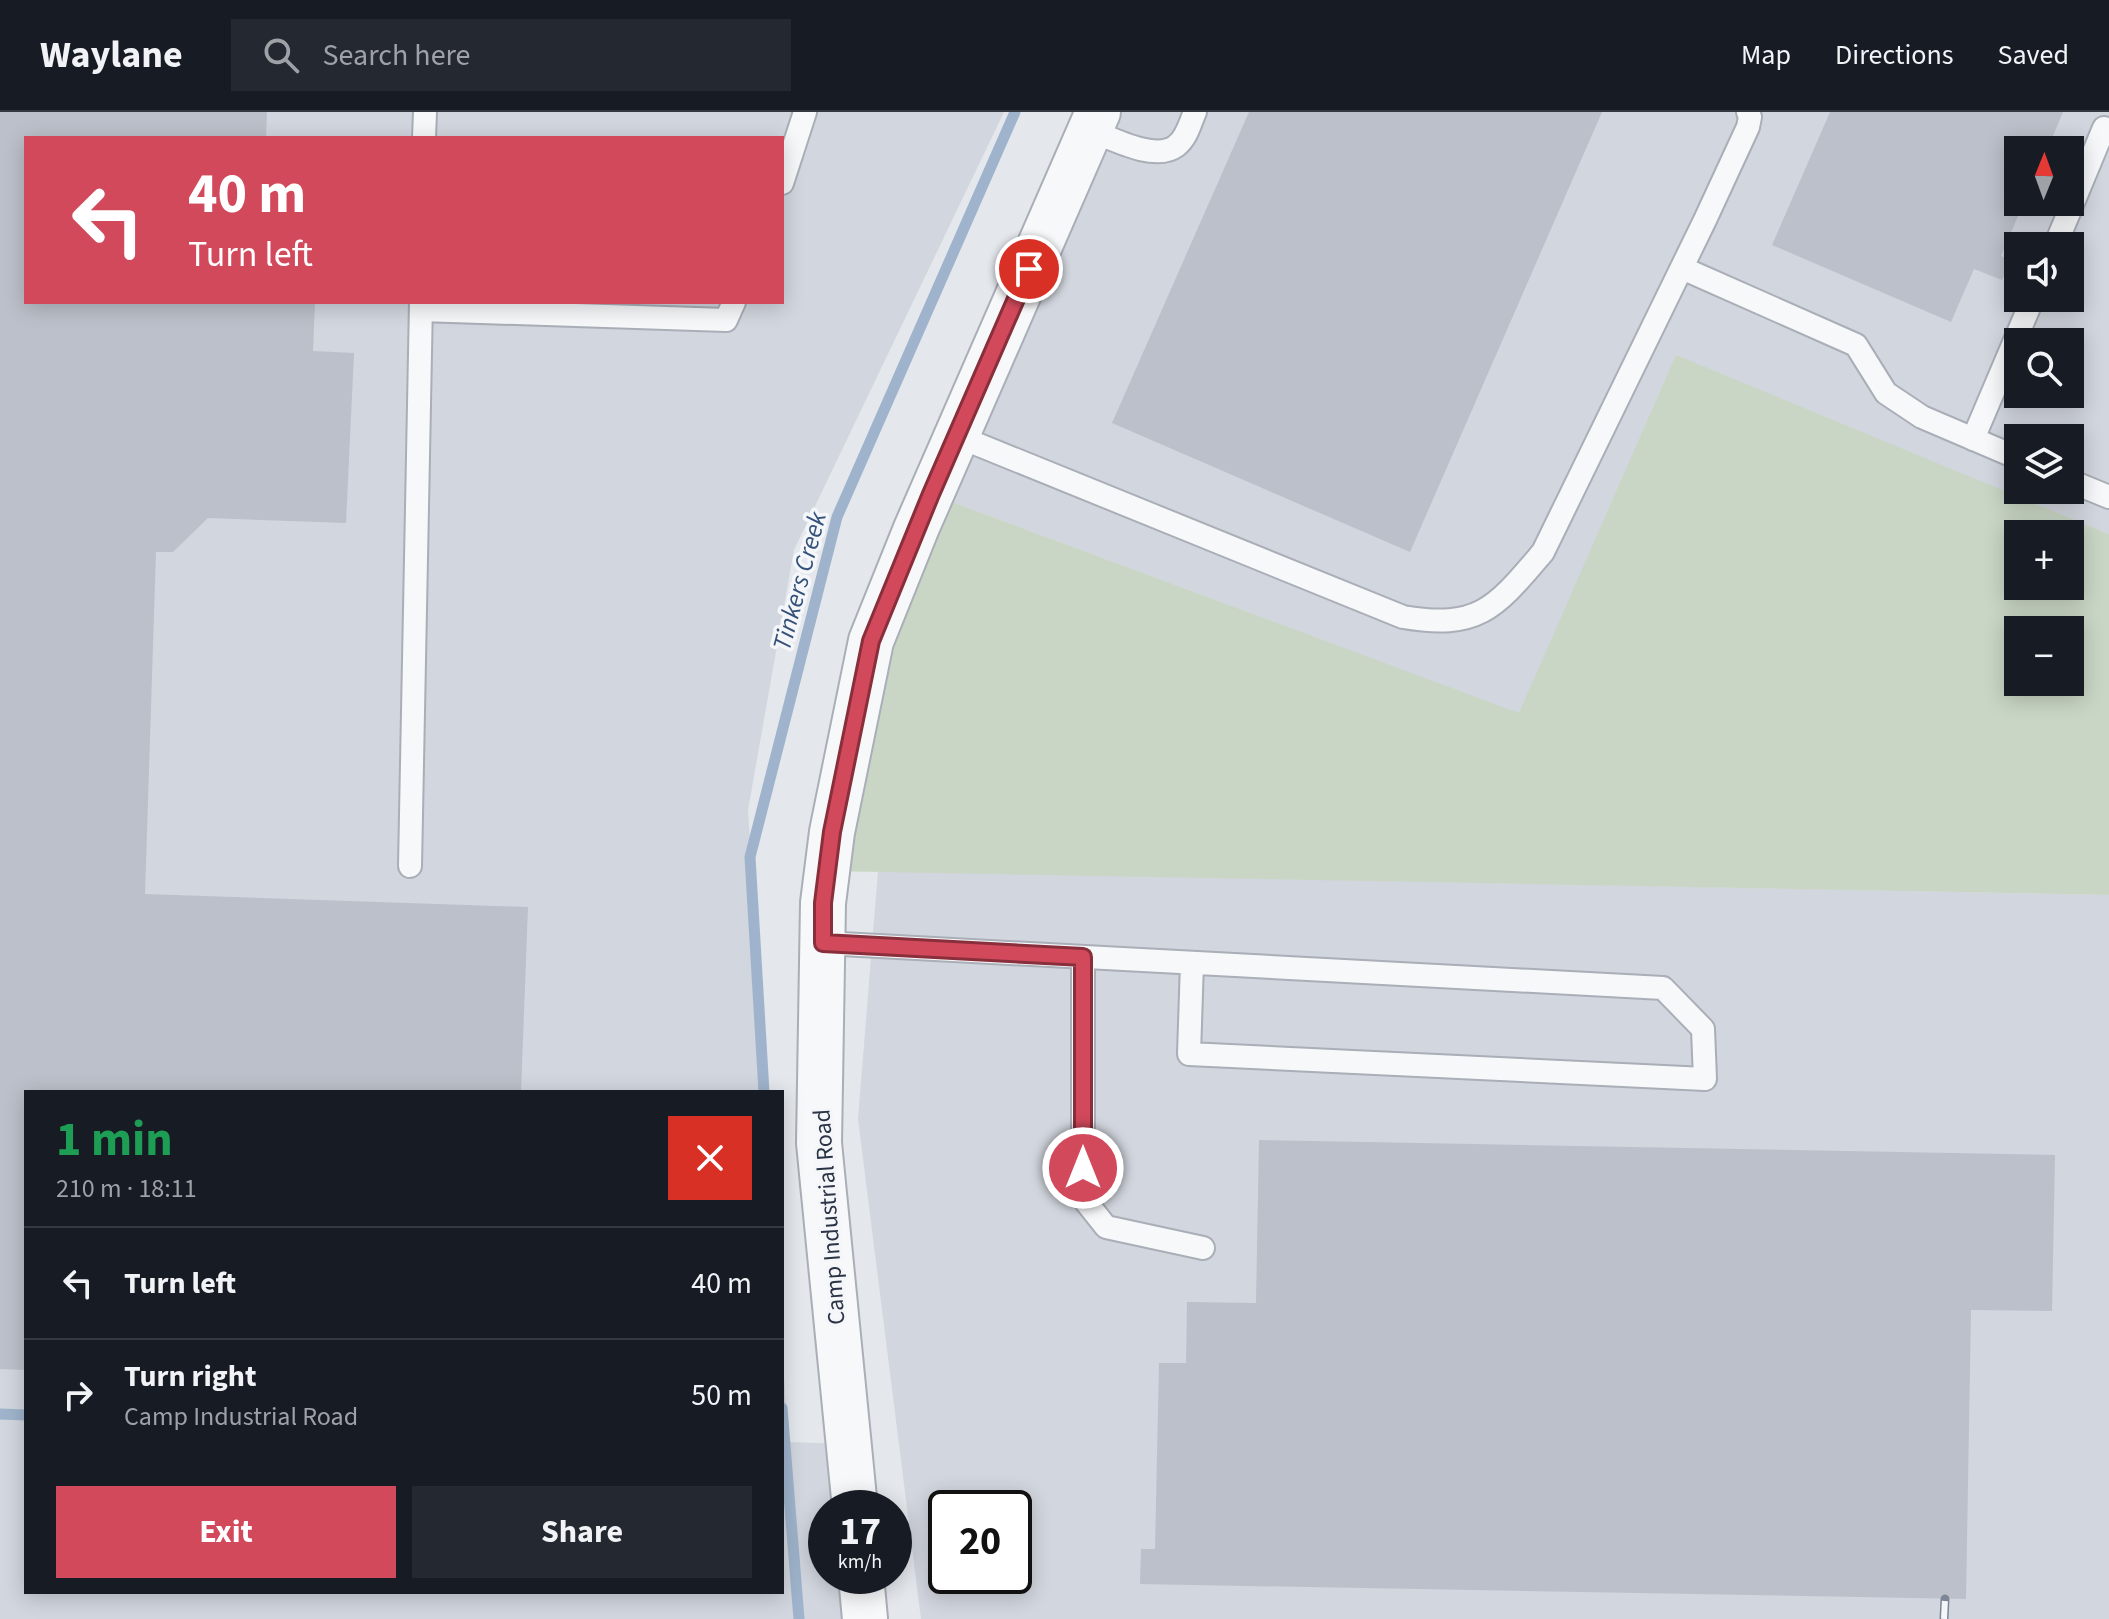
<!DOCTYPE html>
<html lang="en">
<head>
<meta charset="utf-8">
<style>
	:root { --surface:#171b24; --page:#242831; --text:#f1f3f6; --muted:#9ea1a6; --line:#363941; --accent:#d1495b }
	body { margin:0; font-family:"Source Sans 3",sans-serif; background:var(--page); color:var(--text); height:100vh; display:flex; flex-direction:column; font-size:30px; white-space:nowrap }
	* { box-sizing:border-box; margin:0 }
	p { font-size:26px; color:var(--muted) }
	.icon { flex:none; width:44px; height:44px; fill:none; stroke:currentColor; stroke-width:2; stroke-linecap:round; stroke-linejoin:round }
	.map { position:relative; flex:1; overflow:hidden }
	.panel { position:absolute; left:24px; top:978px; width:760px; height:504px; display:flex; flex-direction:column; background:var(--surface); border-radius:0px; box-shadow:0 4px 20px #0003 }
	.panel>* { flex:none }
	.hud { position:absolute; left:24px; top:24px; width:760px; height:168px; border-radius:0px; box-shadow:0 4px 20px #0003; background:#d1495b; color:#fff; overflow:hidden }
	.needle { width:52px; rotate:1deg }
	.controls { position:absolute; left:2004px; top:24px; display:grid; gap:16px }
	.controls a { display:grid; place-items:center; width:80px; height:80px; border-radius:0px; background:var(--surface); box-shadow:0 4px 20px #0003; font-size:40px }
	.speed { position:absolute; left:808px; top:1378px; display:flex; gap:16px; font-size:40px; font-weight:700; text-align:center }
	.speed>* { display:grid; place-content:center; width:104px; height:104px; border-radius:50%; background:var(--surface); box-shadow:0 4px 20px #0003; line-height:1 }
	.speed small { font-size:20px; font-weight:400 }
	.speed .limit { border:4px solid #111; border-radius:12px; background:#fff; color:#111 }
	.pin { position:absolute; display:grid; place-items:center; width:68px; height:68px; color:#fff; margin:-34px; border:4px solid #fff; border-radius:50%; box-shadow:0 2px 8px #0007 }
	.me { position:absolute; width:88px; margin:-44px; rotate:0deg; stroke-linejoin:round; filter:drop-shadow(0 0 6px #0008) }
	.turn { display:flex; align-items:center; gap:28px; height:168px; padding:0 32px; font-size:36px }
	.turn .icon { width:104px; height:104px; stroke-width:2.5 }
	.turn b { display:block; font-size:56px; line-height:68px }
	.round { display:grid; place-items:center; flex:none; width:84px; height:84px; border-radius:0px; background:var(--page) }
	.head { display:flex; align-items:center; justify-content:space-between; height:136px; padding:0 32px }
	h1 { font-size:48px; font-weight:700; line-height:60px; color:#1e9e55 }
	.button { display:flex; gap:16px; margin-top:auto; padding:16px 32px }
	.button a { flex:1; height:92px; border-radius:0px; background:var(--accent); color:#fff; font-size:32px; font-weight:700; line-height:92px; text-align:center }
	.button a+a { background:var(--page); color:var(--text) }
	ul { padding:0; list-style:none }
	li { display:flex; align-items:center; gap:24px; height:112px; padding:0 32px; border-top:2px solid var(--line) }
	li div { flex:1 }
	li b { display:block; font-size:30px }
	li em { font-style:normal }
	header { display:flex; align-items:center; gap:48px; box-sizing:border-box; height:112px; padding:0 40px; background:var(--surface); border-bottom:2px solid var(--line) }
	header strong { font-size:38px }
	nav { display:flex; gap:44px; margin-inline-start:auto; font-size:28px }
	.search { width:560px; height:72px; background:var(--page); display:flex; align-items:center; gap:20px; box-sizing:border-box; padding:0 28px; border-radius:0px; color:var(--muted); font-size:30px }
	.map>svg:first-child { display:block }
	.built { fill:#d2d6de; fill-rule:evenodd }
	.green { fill:#c9d6c5; fill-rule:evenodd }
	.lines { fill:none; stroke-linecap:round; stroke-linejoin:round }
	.stream { stroke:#9fb4cc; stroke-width:11 }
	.building { fill:#bbc0ca }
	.service-casing { stroke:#a9aeb7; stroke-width:26 }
	.minor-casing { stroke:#a9aeb7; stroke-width:48 }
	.service { stroke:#f7f8fa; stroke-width:22 }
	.minor { stroke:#f7f8fa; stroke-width:44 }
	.rail-casing { stroke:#7d8696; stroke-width:9 }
	.rail { stroke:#f4f6f9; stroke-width:6; stroke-dasharray:18; stroke-linecap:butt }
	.route-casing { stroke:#882f3b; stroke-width:20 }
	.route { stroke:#d1495b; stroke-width:14 }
	.labels { text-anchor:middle; stroke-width:7; stroke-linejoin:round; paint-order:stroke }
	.street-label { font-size:24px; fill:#2b3445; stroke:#f4f6f9 }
	.water-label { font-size:26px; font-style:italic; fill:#34527a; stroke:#f4f6f9 }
</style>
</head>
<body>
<header>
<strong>Waylane</strong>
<div class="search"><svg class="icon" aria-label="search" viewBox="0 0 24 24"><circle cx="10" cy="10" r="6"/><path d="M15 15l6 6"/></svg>Search here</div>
<nav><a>Map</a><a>Directions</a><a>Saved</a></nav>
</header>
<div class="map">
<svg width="2109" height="1507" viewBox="0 0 2109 1507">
	<rect width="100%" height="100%" fill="#e4e7ec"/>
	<g class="built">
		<path d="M 0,0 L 1004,0 L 794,438 L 748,698 L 766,980 L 26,980 L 26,1480 L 782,1480 L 782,1230 L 788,1330 L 848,1332 L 855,1396 L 826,1396 L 826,1464 L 861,1464 L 865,1507 L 0,1507 ZM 26,26 L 782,26 L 782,190 L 26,190 Z"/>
		<path d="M 1098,0 L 2109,0 L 2109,422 L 1676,244 L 1520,602 L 931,382 ZM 2018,38 L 2070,38 L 2070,90 L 2018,90 ZM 2018,134 L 2070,134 L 2070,186 L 2018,186 ZM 2018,230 L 2070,230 L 2070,282 L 2018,282 ZM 2018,326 L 2070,326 L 2070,378 L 2018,378 Z"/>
		<path d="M 878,759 L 2109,783 L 2109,1507 L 921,1507 L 858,1007 ZM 946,1396 L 1014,1396 L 1014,1464 L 946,1464 Z"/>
	</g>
	<path class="green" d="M 1676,243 L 2109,422 L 2109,783 L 827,759 L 931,382 L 1519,601 ZM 2018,422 L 2070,422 L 2070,474 L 2018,474 ZM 2018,518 L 2070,518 L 2070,570 L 2018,570 Z"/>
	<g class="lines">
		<g class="stream">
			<path d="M 764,980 L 750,745 L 837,405 L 1015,0"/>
			<path d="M 782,1296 L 799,1507"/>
			<path d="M 0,1302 L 26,1303"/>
		</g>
	</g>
	<g class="building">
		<path d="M 0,0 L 267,0 L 266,26 L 26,26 L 26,190 L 315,190 L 313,239 L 354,241 L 346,411 L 208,406 L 173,440 L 156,440 L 145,782 L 528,795 L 521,980 L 26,980 L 26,1258 L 0,1257 Z"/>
		<path d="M 1249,0 L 1602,0 L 1410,440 L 1112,311 Z"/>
		<path d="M 1830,0 L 2063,0 L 2047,38 L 2018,38 L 2018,90 L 2024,90 L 2001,144 L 2011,148 L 2002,168 L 1974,157 L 1951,210 L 1772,133 Z"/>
		<path d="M 1259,1028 L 2055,1043 L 2052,1199 L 1971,1198 L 1966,1487 L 1140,1472 L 1141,1437 L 1155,1437 L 1159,1251 L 1186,1251 L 1187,1190 L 1256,1191 Z"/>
	</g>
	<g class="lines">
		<defs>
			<g id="service">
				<path d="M 1090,18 C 1111,26 1155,50 1176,34 C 1187,26 1190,11 1195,0"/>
				<path d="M 424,26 L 425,0"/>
				<path d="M 782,71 L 805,0"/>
				<path d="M 2055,134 L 2104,16"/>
				<path d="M 1682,156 L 1856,233 L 1886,281 L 1922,305 L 2018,346"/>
				<path d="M 421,198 L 726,208 L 734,190"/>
				<path d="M 957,324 L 1403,505 C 1480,518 1496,495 1543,440 L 1705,108 L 1748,15 L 1750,5 L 1748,0"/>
				<path d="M 1973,327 L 2033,186"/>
				<path d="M 2070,369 L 2109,385"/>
				<path d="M 410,754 L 421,190"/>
				<path d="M 823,831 L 1663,876 L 1703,917 L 1705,967 L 1189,942 L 1192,851"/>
				<path d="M 1083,845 L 1083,1086 L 1106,1115 L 1203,1136"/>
			</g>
			<g id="minor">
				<path d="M 855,1396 L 819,1031 L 823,791 L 832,720 L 871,529 L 916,417 L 1098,0"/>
				<path d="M 861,1464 L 865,1507"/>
			</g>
		</defs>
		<use href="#service" class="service-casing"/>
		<use href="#minor" class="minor-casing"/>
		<use href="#service" class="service"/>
		<use href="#minor" class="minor"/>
		<defs>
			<path id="rail" d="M 1944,1507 L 1945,1487"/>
		</defs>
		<use href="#rail" class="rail-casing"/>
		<use href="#rail" class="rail"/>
	</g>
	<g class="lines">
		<defs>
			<path id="route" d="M 1029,157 L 931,382 L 871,529 L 832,720 L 823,791 L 823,831 L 1083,845 L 1083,1056"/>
		</defs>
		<use href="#route" class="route-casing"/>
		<use href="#route" class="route"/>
	</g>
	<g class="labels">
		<g class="street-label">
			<text transform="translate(829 1105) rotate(-94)" y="8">Camp Industrial Road</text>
		</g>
		<g class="water-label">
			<text transform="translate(799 469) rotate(-75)" y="9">Tinkers Creek</text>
		</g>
	</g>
</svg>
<div class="controls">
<a><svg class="needle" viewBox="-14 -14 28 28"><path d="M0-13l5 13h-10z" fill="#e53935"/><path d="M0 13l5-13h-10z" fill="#9ea1a6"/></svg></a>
<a><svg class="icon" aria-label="sound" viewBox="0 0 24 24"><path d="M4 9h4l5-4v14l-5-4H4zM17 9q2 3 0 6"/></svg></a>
<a><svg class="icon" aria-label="search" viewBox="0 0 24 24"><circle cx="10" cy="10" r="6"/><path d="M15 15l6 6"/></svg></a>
<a><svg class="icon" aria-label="layers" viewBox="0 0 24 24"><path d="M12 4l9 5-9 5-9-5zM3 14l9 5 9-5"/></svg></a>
<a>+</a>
<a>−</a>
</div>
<div class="speed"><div>17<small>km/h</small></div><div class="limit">20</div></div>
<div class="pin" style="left:1029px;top:157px;background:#d93025"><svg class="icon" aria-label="arrive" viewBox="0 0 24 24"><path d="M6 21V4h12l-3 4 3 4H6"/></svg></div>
<svg class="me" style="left:1083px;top:1056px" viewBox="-20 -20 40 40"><circle r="17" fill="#d1495b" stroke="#fff" stroke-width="3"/><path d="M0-11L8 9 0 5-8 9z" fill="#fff"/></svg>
<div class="hud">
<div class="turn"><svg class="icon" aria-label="left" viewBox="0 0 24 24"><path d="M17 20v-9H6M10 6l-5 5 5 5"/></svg><div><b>40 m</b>Turn left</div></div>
</div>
<section class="panel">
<div class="head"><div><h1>1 min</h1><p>210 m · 18:11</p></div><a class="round" style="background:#d93025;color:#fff"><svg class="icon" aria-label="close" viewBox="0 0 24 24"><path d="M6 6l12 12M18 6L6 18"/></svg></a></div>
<ul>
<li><svg class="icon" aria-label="left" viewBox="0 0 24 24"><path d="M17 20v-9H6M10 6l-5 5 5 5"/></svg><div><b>Turn left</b></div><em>40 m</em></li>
<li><svg class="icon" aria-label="right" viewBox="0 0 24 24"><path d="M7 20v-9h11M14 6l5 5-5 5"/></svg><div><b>Turn right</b><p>Camp Industrial Road</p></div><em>50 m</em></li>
</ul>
<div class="button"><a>Exit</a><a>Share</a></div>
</section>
</div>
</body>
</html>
